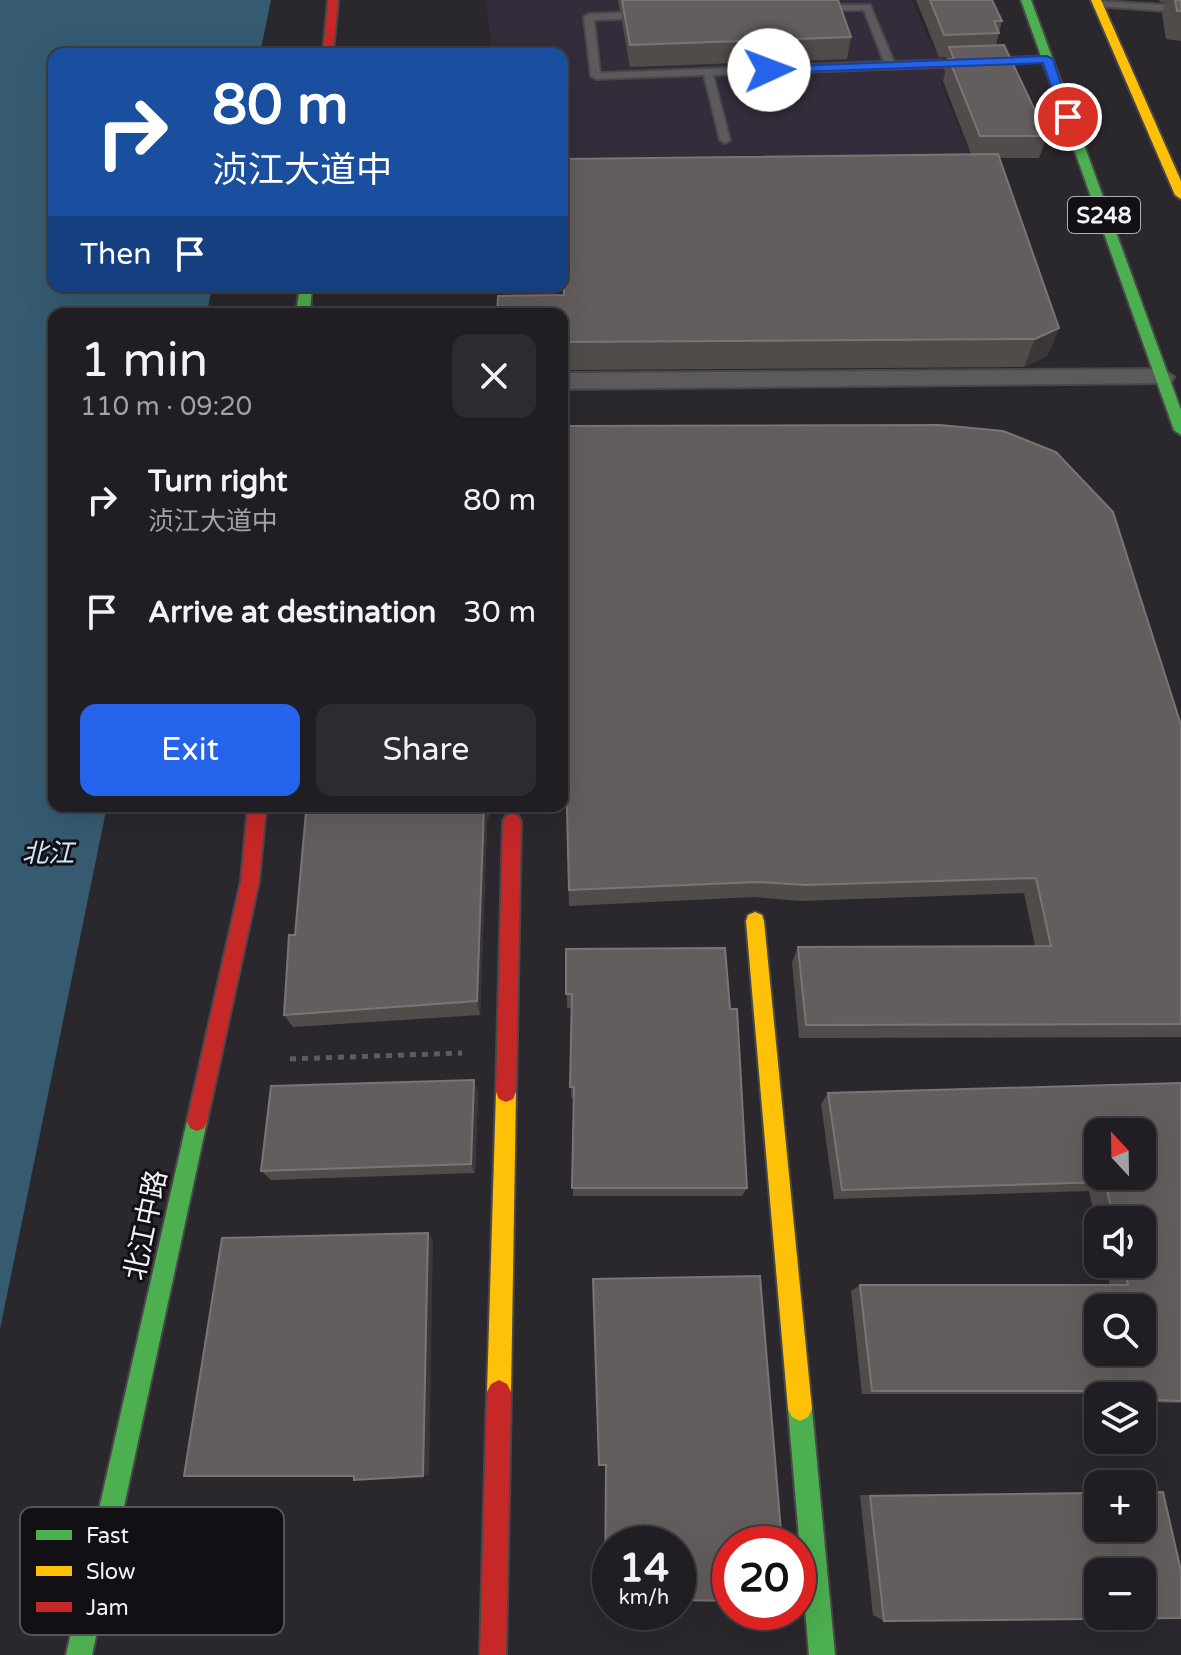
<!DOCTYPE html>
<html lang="en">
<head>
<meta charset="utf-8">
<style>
	:root { --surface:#201e22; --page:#2d2b2f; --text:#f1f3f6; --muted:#a2a2a5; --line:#3d3c40; --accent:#2563eb }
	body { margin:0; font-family:"Varela Round","Noto Sans SC",sans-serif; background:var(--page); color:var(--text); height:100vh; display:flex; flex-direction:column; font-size:30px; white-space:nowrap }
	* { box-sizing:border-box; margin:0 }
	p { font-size:26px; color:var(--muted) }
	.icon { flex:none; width:44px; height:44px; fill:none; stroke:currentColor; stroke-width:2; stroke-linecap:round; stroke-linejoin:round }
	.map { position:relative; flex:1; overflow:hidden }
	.side { position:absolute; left:48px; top:308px; width:520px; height:504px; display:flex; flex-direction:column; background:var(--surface); border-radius:16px; box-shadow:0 8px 32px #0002,0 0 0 2px var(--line) }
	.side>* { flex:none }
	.top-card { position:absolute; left:48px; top:48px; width:520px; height:244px; border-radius:16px; box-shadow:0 8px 32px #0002,0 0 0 2px var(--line); background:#1a4fa0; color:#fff; overflow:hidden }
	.needle { width:52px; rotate:338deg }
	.fabs { position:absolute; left:1084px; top:1118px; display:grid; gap:16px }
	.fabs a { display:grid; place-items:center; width:72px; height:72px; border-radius:16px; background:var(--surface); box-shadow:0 8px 32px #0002,0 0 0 2px var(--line); font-size:40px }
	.speed { position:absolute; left:592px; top:1526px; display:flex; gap:16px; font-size:40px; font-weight:700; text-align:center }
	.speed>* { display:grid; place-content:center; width:104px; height:104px; border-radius:50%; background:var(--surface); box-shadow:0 8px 32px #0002,0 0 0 2px var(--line); line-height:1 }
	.speed small { font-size:20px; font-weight:400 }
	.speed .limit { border:12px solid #d22; background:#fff; color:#111 }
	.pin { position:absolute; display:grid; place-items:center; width:68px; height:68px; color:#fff; margin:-34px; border:4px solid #fff; border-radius:50%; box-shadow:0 2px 8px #0007 }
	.me { position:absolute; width:88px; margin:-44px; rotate:88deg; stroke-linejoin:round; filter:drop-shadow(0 0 6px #0008) }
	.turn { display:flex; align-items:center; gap:28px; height:168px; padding:0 32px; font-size:36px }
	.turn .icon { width:104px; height:104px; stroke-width:2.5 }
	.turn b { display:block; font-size:56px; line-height:68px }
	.then { display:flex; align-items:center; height:76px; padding:0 32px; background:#0003; gap:16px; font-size:30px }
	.round { display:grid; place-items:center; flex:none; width:84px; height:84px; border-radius:16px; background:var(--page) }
	.overview { display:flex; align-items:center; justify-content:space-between; height:136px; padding:0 32px }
	h1 { font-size:48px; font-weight:600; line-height:60px }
	.primary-button { display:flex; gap:16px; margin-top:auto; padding:16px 32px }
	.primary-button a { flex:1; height:92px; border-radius:16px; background:var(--accent); color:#fff; font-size:32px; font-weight:600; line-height:92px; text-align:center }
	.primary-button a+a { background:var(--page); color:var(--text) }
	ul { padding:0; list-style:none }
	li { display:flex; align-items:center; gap:24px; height:112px; padding:0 32px }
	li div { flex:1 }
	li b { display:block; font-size:30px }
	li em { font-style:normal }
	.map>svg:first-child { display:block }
	.built { fill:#342c3a }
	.water { fill:#365b71 }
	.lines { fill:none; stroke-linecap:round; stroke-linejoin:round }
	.lane-casing { stroke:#49474a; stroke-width:4 }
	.street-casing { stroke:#49474a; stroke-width:4 }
	.fast-casing { stroke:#49474a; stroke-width:4 }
	.slow-casing { stroke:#49474a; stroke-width:4 }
	.jam-casing { stroke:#49474a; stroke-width:4 }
	.path { stroke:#5e5c60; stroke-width:5; stroke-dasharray:6 6; stroke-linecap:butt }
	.lane { fill:#5c5a5d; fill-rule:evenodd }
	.street { fill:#5c5a5d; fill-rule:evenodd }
	.fast { fill:#4caf50; fill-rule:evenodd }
	.slow { fill:#ffc107; fill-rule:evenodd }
	.jam { fill:#c62828; fill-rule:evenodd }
	.wall { fill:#514c4a; fill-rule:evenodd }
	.shaded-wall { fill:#3b3637 }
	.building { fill:#635e5d; stroke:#7a7575; stroke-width:2; fill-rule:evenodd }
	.route { fill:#2563eb; stroke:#184099; stroke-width:2 }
	.labels { text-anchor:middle; stroke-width:6; stroke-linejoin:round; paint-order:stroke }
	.shield { fill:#121014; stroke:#b0aeb3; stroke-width:2 }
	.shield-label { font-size:22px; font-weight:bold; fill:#f4f1f7 }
	.water-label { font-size:26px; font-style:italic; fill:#cde8f8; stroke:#121014 }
	.near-street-label { font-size:28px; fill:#f4f1f7; stroke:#121014 }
	.key { fill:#121014; stroke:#565458; stroke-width:2 }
	.key-label { font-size:22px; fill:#f4f1f7 }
</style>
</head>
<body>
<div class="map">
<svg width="1181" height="1655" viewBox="0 0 1181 1655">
	<rect width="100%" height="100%" fill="#2b282d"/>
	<path class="built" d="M 486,0 L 912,0 L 932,47 L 989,45 L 1003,78 L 940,81 L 979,177 L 562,182 L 562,54 L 492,54 Z"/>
	<path class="water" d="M 0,0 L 271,0 L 260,54 L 54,54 L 54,286 L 212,286 L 207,314 L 54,314 L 54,806 L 107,806 L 0,1329 Z"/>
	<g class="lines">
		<defs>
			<g id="lane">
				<path d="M 1098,1 L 1181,6 L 1181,12 L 1095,6 L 1095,2 Z"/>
				<path d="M 821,5 L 870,5 L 894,62 L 966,60 L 971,63 L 966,66 L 713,75 L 730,140 L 725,143 L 720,140 L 704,75 L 596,79 L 591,76 L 584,17 L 589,14 L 642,12 L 647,15 L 642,18 L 594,20 L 600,73 L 884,62 L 864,10 L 818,10 L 818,6 Z"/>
				<path d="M 1047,56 L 1052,59 L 1050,61 L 993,65 L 988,62 L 993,59 Z"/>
			</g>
			<path id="street" d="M 1162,369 L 1174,377 L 1171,383 L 562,389 L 562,373 Z"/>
			<g id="fast">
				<path d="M 1021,0 L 1031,0 L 1181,410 L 1181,435 L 1174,430 Z"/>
				<path d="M 300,286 L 312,286 L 310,314 L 296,314 Z"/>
				<path d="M 197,1111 L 204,1114 L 207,1121 L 92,1655 L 66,1655 L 187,1121 L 190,1114 Z"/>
				<path d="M 800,1397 L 808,1401 L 812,1409 L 835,1655 L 809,1655 L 788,1409 L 792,1401 Z"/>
			</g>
			<g id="slow">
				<path d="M 1091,0 L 1101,0 L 1181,181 L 1181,199 L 1175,195 Z"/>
				<path d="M 755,912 L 762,915 L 764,921 L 812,1409 L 808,1417 L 800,1421 L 792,1417 L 788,1409 L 746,921 L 748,915 Z"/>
				<path d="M 506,1082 L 513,1085 L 516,1092 L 511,1392 L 507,1400 L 499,1404 L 491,1400 L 487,1392 L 496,1092 L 499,1085 Z"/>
			</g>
			<g id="jam">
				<path d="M 328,0 L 338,0 L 333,54 L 323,54 Z"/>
				<path d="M 248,806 L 266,806 L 259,881 L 207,1121 L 204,1128 L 197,1131 L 190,1128 L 187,1121 L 241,881 Z"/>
				<path d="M 512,813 L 518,816 L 521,821 L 516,1092 L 513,1099 L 506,1102 L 499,1099 L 496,1092 L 503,821 L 506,816 Z"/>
				<path d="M 499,1380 L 507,1384 L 511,1392 L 506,1655 L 480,1655 L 487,1392 L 491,1384 Z"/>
			</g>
		</defs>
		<use href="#lane" class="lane-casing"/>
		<use href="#street" class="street-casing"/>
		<use href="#fast" class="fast-casing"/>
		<use href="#slow" class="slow-casing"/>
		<use href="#jam" class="jam-casing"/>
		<path class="path" d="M 290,1059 L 462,1053"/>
		<use href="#lane" class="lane"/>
		<use href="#street" class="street"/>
		<use href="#fast" class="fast"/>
		<use href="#slow" class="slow"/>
		<use href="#jam" class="jam"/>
	</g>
	<g class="wall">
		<path d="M 618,0 L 838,0 L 851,37 L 847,59 L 630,67 L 622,22 L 622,11 L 620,11 Z"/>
		<path d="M 916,0 L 992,0 L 1002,21 L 996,45 L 1047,136 L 1039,158 L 1000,158 L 1059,328 L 1047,356 L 1024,367 L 562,370 L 562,314 L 564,295 L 971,154 L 943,81 L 945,73 L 944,69 L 947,57 L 939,57 Z"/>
		<path d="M 1159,0 L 1181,0 L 1181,41 L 1166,39 L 1162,14 L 1166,3 L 1160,2 Z"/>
		<path d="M 562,426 L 1181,725 L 1181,1037 L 799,1038 L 792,962 L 798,947 L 1035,946 L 1024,893 L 800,901 L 754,897 L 569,906 L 566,786 L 562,786 Z"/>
		<path d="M 493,807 L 487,821 L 480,1015 L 293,1027 L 284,1015 L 295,935 Z"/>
		<path d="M 566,949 L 747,1188 L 742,1196 L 573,1196 L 574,1098 L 571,1098 L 572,1008 L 567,1008 Z"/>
		<path d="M 1181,1083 L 1181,1403 L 1142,1402 L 1142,1396 L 1134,1396 L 1134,1394 L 862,1394 L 851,1291 L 860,1285 L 1110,1285 L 1105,1264 L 1142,1264 L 1142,1220 L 1098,1220 L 1098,1231 L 1089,1191 L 834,1199 L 821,1104 L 828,1093 Z"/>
		<path d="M 478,1092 L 475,1173 L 271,1180 L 261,1171 Z"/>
		<path d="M 1142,1491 L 1163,1492 L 1181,1571 L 1181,1618 L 884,1621 L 873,1615 L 860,1495 L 1098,1492 L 1098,1528 L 1142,1528 ZM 1098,1572 L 1142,1572 L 1142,1616 L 1098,1616 Z"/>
	</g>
	<g class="shaded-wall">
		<path d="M 1059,328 L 1047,356 L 1024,367 L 1035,339 Z"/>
		<path d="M 484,806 L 496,806 L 493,807 L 487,821 L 480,1015 L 477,1001 Z"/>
		<path d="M 474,1080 L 478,1092 L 475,1173 L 471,1164 Z"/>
		<path d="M 428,1233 L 433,1240 L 429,1475 L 423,1476 Z"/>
	</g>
	<g class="building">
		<path d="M 622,0 L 838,0 L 851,37 L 630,45 Z"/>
		<path d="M 930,0 L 992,0 L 1002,21 L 994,21 L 999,33 L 944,35 Z"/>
		<path d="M 1175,0 L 1181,0 L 1181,11 L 1177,11 Z"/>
		<path d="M 1004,45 L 1047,136 L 980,136 L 949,59 L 954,59 L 949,47 Z"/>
		<path d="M 998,154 L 1059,328 L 1035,339 L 562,342 L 562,314 L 497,314 L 498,296 L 564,295 L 563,159 Z"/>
		<path d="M 940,425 L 1003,431 L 1056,452 L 1113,512 L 1181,725 L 1181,1024 L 806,1025 L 798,947 L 1051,946 L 1036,878 L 806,885 L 758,882 L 569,890 L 566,768 L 562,768 L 562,426 Z"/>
		<path d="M 367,806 L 484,806 L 477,1001 L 284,1015 L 289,935 L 295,935 L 306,812 L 367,809 Z"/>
		<path d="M 725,948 L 730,1009 L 737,1009 L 747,1188 L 572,1188 L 574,1087 L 570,1087 L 572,994 L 566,994 L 566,949 Z"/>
		<path d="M 474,1080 L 471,1164 L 261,1171 L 271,1086 Z"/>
		<path d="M 1181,1083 L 1181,1401 L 1155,1400 L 1153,1391 L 872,1391 L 860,1285 L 1128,1285 L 1124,1264 L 1142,1264 L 1142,1220 L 1114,1220 L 1105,1182 L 842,1190 L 828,1093 ZM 1098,1132 L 1142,1132 L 1142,1176 L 1098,1176 ZM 1098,1308 L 1142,1308 L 1142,1352 L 1098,1352 Z"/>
		<path d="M 428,1233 L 423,1476 L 354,1480 L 354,1476 L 184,1476 L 222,1238 Z"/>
		<path d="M 760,1276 L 782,1544 L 730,1544 L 730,1601 L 678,1600 L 678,1544 L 610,1544 L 610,1599 L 605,1599 L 606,1465 L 599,1465 L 593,1279 Z"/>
		<path d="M 1163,1492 L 1181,1571 L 1181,1618 L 884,1621 L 870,1496 L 1098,1493 L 1098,1528 L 1142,1528 L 1142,1493 ZM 1098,1572 L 1142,1572 L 1142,1616 L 1098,1616 Z"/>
	</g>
	<path class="route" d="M 1047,56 L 1053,59 L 1072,120 L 1062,117 L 1043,63 L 769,73 L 763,70 L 769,67 Z"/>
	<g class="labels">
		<rect class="shield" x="1068" y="197" width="72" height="36" rx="6"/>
		<g class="shield-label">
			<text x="1104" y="223">S248</text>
		</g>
		<g class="water-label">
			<text x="48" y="862">北江</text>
		</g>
		<g class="near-street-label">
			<text transform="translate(145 1225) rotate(-78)" y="10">北江中路</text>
		</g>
	</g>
	<rect x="20" y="1507" width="264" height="128" rx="12" class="key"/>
	<rect x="36" y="1530" width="36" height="10" fill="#4caf50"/>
	<rect x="36" y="1566" width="36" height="10" fill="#ffc107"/>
	<rect x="36" y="1602" width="36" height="10" fill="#c62828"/>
	<g class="key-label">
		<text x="86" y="1543">Fast</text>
		<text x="86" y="1579">Slow</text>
		<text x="86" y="1615">Jam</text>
	</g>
</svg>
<div class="fabs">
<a><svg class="needle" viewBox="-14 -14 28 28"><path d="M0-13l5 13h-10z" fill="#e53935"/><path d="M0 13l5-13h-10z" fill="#a2a2a5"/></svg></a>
<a><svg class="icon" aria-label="sound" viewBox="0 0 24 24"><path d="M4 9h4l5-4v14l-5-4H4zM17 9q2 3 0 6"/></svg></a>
<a><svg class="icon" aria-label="search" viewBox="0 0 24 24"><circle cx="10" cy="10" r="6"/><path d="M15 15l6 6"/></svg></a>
<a><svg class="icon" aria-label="layers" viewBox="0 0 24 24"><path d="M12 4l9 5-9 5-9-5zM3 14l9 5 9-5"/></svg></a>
<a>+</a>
<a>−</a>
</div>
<div class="speed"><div>14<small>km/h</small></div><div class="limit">20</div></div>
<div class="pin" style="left:1068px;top:117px;background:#d93025"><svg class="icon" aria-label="arrive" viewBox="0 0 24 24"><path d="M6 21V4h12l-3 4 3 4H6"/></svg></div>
<svg class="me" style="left:769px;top:70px" viewBox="-20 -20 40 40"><circle r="19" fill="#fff"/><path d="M0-13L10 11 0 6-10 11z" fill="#2563eb"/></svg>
<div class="top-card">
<div class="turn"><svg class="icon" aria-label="right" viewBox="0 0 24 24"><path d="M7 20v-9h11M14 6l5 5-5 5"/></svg><div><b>80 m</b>浈江大道中</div></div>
<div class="then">Then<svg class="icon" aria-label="arrive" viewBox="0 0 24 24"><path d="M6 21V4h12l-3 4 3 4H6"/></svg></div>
</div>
<section class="side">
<div class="overview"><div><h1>1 min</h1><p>110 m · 09:20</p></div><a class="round"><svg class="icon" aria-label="close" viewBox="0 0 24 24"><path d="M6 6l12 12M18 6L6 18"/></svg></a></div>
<ul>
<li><svg class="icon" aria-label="right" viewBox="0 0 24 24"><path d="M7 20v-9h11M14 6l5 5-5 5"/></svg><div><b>Turn right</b><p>浈江大道中</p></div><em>80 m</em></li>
<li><svg class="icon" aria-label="arrive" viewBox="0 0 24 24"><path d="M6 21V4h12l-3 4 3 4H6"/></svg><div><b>Arrive at destination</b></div><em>30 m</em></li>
</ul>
<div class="primary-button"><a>Exit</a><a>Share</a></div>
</section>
</div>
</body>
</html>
